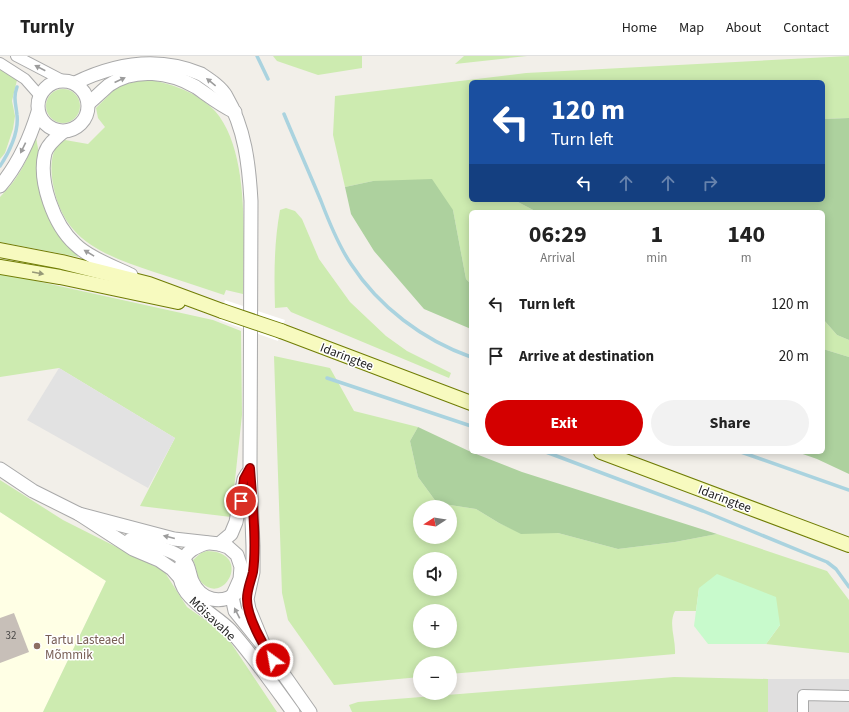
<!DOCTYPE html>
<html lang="en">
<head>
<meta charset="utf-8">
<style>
	:root { --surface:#fff; --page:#f2f2f2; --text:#222; --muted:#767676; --line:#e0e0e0; --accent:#d40000 }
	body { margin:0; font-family:"Source Sans 3",sans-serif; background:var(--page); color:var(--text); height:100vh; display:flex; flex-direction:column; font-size:15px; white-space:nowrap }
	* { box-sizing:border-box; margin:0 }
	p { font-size:13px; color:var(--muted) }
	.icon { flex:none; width:22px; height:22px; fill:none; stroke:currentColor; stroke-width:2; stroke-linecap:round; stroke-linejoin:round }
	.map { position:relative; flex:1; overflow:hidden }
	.side { position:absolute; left:469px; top:154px; width:356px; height:244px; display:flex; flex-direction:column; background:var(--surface); border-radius:6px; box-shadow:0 2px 10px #0003 }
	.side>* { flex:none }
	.guide { position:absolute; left:469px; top:24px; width:356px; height:122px; border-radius:6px; box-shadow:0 2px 10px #0003; background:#1a4fa0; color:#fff; overflow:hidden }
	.needle { width:26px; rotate:258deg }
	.tools { position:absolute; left:413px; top:444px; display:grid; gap:8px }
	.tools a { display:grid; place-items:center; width:44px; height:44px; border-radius:50%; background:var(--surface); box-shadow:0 2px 10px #0003; font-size:20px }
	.pin { position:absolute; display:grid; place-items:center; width:34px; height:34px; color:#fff; margin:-17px; border:2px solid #fff; border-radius:50%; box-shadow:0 1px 4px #0007 }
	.me { position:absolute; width:44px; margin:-22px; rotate:328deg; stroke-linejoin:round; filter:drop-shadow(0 0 3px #0008) }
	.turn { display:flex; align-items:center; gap:14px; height:84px; padding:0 16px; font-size:18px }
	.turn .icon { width:52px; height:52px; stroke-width:2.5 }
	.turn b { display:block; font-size:28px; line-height:34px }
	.lanes { display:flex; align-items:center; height:38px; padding:0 16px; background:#0003; justify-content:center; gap:20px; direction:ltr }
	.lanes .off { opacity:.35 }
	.eta { display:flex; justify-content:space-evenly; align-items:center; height:68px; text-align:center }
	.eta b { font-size:24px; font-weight:700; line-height:28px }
	.action { display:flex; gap:8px; margin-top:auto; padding:8px 16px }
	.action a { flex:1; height:46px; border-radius:24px; background:var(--accent); color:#fff; font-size:16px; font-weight:700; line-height:46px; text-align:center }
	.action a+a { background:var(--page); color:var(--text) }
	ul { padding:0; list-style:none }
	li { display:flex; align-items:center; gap:12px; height:52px; padding:0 16px }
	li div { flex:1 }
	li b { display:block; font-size:15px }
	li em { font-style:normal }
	header { display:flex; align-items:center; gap:24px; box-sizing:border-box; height:56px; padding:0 20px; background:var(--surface); border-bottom:1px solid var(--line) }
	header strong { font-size:19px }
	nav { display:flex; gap:22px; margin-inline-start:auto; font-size:14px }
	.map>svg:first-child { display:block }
	.residential { fill:#e0dfdf }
	.education { fill:#ffffe5 }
	.grass { fill:#cdebb0; fill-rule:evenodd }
	.forest { fill:#add19e }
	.park { fill:#c8facc }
	.parking { fill:#e2e2e2 }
	.pier { fill:#fff }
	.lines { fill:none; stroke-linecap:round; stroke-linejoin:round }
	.stream { stroke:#aad3df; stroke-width:3.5 }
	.building { fill:#c7bfb8 }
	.minor-casing { stroke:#a9a9a9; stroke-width:12 }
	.tertiary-casing { stroke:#a9a9a9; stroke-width:15 }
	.secondary-casing { stroke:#707d05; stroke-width:16 }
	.minor { stroke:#fff; stroke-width:10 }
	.tertiary { stroke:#fff; stroke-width:13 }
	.secondary { stroke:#f7fabf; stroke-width:14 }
	.secondary-bridge-casing { stroke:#707d05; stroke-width:16; stroke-linecap:butt }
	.secondary-bridge { stroke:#f7fabf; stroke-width:14 }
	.oneway { fill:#9c9c9c }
	.oneway2 { fill:#979978 }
	.route-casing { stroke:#8a0000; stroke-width:10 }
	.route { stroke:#d40000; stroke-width:7 }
	.education-dot { fill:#8d6e63; stroke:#fff; stroke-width:1.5 }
	.labels { text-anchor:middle; stroke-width:3; stroke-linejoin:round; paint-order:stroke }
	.number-label { font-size:11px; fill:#4b4948 }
	.street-label { font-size:13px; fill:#222; stroke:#fff }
	.education-label { font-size:13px; fill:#785e54; stroke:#fff; text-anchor:start }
</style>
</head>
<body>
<header>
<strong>Turnly</strong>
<nav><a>Home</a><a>Map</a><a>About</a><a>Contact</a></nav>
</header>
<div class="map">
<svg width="849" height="656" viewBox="0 0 849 656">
	<rect width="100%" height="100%" fill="#f2efe9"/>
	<rect class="residential" x="768" y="623" width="81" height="33"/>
	<path class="education" d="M 0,456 L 106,525 L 43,656 L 0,656 Z"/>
	<g class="grass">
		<path d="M 273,0 L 362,0 L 362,12 L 318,19 L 277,5 Z"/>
		<path d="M 464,0 L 527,0 L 455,8 Z"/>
		<path d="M 849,0 L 849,62 L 823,63 L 823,26 L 471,26 L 471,144 L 516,145 L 537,156 L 471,156 L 471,228 L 466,223 L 453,154 L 373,125 L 345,131 L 333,79 L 335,40 L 526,17 Z"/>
		<path d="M 0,13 L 17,24 L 12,45 L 15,60 L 13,73 L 5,97 L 0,103 Z"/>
		<path d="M 147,23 C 172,28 197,36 215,55 C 251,96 243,187 243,238 L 226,234 L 224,239 C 201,231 178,224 154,216 C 105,199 63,186 53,128 C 51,118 50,101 56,92 C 58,89 62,86 65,84 L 88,88 L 105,71 L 98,62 L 96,52 L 118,30 Z"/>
		<circle cx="63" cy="50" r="17"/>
		<path d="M 36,81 C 37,88 39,95 39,102 C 40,111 37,120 39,130 C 43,159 58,181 79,201 L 0,186 L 0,141 C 20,121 26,106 36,81 Z"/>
		<path d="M 286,152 L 295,155 L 302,163 L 319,203 L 350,246 L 386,280 L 407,295 L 451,317 L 449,322 L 291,256 L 287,251 L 275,252 C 274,218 274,187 280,154 Z"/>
		<path d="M 0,217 L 213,264 L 241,275 L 242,359 L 231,461 L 140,450 L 175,382 L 59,312 L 0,321 Z"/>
		<path d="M 823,263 L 837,279 L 849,284 L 849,301 L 823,293 Z"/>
		<path d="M 274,300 L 330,312 L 354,355 L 418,371 L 410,385 L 418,421 L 437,447 L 476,453 L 499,467 L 521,477 L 558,477 L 618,493 L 675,486 L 717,478 L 827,515 L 849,544 L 849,597 L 766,588 L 780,569 L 699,532 L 696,555 L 675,555 C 668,568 676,583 675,598 L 450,618 L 450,607 L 420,607 L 420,621 L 334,629 L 288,564 L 282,537 ZM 420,451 L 450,451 L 450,481 L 420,481 ZM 420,503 L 450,503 L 450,533 L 420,533 ZM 420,555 L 450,555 L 450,585 L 420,585 Z"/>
		<path d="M 0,424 L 63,464 L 164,515 L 187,551 L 225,578 L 277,656 L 43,656 L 106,525 L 0,456 Z"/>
		<path d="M 207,495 C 253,496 225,550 202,527 C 196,521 197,511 193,504 L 201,497 Z"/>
		<path d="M 674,621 L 768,623 L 768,656 L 352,656 L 349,649 L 358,646 Z"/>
	</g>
	<g class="forest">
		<path d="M 849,62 L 849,284 L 837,279 L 823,263 L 823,156 L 537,156 L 516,145 L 483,144 L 823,144 L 823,63 Z"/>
		<path d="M 432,123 L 453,154 L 466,223 L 471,228 L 471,273 L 424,253 L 374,195 L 351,158 L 345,131 L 373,125 Z"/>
		<path d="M 823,293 L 849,301 L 849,418 L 817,403 L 797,396 L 823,396 Z"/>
		<path d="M 418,371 L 471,396 L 522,416 L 717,478 L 675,486 L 618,493 L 558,477 L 521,478 L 499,467 L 476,453 L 437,447 L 418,421 L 410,385 Z"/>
	</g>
	<path class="park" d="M 717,518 L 776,541 L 780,569 L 766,588 L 708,588 L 694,570 L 699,532 Z"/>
	<path class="parking" d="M 59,312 L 175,382 L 148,432 L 27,364 Z"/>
	<path class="pier" d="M 225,244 L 285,264 L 278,285 L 219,264 Z"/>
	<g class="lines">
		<g class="stream">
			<path d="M 257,0 L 268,23"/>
			<path d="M 284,58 C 296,87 309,116 321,145 C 329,166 338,189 351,208 C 379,251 423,284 471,301"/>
			<path d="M 0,110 C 9,97 19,76 17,59 C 16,48 13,42 17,31"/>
			<path d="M 327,322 L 471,370"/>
			<path d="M 546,396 L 703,455 L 827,506 L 836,513 L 849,531"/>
			<path d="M 741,396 L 849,434"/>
		</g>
	</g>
	<path class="building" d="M 14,557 L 29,596 L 0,607 L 0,562 Z"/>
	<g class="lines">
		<defs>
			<g id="minor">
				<path d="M 16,0 L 64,25"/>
				<path d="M 0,7 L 25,23 L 40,40"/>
				<path d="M 803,656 L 803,639 L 849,640"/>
			</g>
			<g id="tertiary">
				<circle cx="63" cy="50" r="25"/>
				<path d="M 75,27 C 116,7 158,0 201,18 C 210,24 221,31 226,40 C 245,72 249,109 251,145 L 250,412 L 253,490 L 253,516 L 247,543 L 249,553 L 265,592"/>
				<path d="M 89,47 C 95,42 102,35 109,29 C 135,11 170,16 196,31 C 209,40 220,49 235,56"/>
				<path d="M 63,76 C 56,82 48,88 45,97 C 38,125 54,169 75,188 C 88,201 114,211 131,219"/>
				<path d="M 0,130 C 18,109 30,82 38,56"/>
				<path d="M 0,413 L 33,435 L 79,458 L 133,493 L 159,504 L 172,513 L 180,522"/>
				<path d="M 79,458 L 174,483 L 219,488 L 228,491 L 237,499 L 241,511 L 240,523 L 232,541 L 235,555 L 265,592 L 310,656"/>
				<path d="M 130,484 C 144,487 172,493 182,502 C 189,508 189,517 192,525 C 201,545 222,550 239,535"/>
				<path d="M 207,487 C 195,491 186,495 182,507 C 170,539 212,555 230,574 C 251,597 274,630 293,656"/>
				<path d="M 219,488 L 231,478 L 236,466 L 244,423 L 247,418"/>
			</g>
			<g id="secondary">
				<path d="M 0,194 L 62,206 L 149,228 L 222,255"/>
				<path d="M 0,211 L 60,221 L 178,246"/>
				<path d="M 281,275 L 471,347"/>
				<path d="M 601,396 L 849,489"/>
			</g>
		</defs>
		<use href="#minor" class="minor-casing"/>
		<use href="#tertiary" class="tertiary-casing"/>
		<use href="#secondary" class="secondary-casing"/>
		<use href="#minor" class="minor"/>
		<use href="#tertiary" class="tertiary"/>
		<use href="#secondary" class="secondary"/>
		<defs>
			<path id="secondary-bridge" d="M 222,255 L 281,275"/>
		</defs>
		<use href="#secondary-bridge" class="secondary-bridge-casing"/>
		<use href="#secondary-bridge" class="secondary-bridge"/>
	</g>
	<defs><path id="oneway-solid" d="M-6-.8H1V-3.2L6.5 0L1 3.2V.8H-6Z"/></defs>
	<g class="oneway">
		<use href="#oneway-solid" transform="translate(40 12) rotate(-153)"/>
		<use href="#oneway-solid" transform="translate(120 24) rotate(-25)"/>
		<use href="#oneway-solid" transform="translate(211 26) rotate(-141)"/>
		<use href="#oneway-solid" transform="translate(23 92) rotate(116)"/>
		<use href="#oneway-solid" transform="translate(89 197) rotate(-149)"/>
		<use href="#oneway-solid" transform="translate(169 481) rotate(-166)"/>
		<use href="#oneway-solid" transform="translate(237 557) rotate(-117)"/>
	</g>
	<use class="oneway2" href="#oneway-solid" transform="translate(38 217) rotate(10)"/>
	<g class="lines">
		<defs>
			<path id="route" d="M 241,445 L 244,423 L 250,412 C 252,442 257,487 253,516 C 251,525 247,533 247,543 C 247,561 263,589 273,604"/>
		</defs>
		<use href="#route" class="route-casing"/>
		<use href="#route" class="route"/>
	</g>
	<circle class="education-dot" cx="37" cy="590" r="4"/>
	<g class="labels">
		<g class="number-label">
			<text x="11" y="583">32</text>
		</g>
		<g class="street-label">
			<text transform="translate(347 300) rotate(21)" y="5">Idaringtee</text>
			<text transform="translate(725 442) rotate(21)" y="5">Idaringtee</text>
			<text transform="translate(213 562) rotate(43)" y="5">Mõisavahe</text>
		</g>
		<g class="education-label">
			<text x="45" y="588">Tartu Lasteaed<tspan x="45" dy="15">Mõmmik</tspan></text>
		</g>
	</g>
</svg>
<div class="tools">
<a><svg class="needle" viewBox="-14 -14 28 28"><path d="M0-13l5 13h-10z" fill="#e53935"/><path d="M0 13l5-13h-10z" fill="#767676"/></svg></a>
<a><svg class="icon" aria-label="sound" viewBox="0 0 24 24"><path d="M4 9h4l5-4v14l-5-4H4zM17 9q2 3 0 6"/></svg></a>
<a>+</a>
<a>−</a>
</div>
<div class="pin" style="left:241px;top:445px;background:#d93025"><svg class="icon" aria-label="arrive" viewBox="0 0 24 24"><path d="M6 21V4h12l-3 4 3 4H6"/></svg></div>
<svg class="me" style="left:273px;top:604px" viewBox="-20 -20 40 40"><circle r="17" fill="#d40000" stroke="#fff" stroke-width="3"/><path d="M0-11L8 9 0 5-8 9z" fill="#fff"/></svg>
<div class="guide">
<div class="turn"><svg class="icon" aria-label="left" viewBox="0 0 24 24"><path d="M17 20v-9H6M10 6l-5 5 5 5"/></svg><div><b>120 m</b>Turn left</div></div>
<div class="lanes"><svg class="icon" aria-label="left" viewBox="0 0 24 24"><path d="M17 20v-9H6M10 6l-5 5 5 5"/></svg><svg class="icon off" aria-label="ahead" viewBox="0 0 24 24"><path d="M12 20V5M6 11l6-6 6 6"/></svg><svg class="icon off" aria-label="ahead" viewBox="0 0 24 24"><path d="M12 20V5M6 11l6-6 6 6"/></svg><svg class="icon off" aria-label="right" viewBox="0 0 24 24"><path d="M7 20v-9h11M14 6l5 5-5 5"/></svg></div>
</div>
<section class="side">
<div class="eta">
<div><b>06:29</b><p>Arrival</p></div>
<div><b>1</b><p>min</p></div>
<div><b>140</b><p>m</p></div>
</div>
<ul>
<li><svg class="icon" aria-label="left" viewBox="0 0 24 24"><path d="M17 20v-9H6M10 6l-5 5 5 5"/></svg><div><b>Turn left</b></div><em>120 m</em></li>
<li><svg class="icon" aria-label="arrive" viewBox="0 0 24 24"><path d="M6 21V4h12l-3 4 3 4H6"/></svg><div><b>Arrive at destination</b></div><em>20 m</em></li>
</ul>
<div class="action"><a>Exit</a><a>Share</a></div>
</section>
</div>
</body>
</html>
